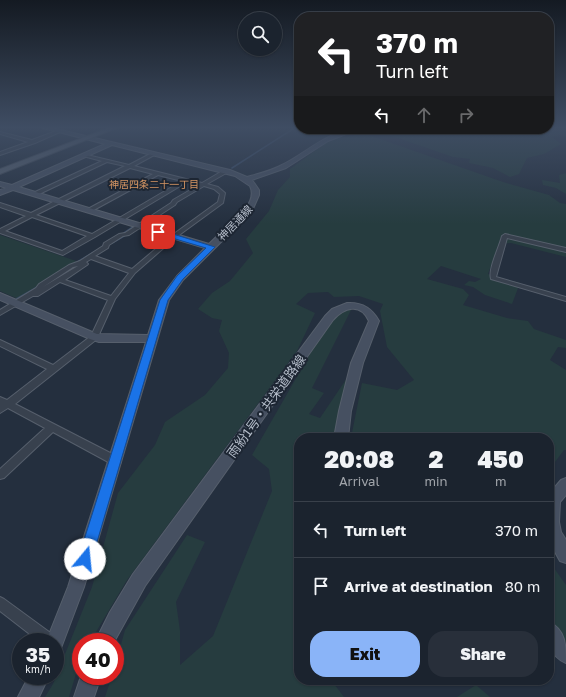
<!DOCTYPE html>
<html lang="en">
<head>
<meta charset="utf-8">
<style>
	:root { --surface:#1b232e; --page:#282f3a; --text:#f1f3f6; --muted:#a0a4aa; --line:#39404a; --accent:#8ab4f8 }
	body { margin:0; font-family:"Golos Text","Noto Sans JP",sans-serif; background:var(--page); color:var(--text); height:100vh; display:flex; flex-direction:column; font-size:15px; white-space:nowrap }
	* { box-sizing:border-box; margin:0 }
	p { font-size:13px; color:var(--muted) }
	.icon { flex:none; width:22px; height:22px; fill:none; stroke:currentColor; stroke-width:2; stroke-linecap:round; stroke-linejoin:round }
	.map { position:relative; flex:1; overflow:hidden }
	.details { position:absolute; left:294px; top:433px; width:260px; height:252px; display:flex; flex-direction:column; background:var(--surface); border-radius:16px; box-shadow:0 1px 3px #0004,0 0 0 1px var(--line) }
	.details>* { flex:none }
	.hud { position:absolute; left:294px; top:12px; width:260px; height:122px; border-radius:16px; box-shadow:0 1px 3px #0004,0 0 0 1px var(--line); background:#202124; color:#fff; overflow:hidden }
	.controls { position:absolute; left:238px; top:12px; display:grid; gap:8px }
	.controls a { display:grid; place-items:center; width:44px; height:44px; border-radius:50%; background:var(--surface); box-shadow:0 1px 3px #0004,0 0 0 1px var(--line); font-size:20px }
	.speed { position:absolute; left:12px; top:633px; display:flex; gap:8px; font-size:20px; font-weight:700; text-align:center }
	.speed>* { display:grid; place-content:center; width:52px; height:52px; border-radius:50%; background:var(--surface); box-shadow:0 1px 3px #0004,0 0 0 1px var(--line); line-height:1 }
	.speed small { font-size:10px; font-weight:400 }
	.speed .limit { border:6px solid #d22; background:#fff; color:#111 }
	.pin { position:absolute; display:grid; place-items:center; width:34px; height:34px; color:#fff; margin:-17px; border-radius:8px; box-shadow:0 2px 6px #0006 }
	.me { position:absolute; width:44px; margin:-22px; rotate:17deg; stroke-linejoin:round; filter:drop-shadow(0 0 3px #0008) }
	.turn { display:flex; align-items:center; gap:14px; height:84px; padding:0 16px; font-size:18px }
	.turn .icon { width:52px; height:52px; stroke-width:2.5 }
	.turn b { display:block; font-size:28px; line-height:34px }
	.lanes { display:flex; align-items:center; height:38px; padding:0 16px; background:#0003; justify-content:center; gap:20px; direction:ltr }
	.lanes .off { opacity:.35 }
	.eta { display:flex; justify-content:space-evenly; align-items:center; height:68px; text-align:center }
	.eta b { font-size:24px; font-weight:800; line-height:28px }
	.button { display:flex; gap:8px; margin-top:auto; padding:8px 16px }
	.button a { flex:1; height:46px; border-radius:16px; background:var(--accent); color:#111; font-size:16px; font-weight:800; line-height:46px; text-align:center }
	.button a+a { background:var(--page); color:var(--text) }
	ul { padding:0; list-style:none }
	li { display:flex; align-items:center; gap:12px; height:56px; padding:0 16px; border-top:1px solid var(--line) }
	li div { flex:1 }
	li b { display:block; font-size:15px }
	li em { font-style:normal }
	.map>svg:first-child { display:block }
	.green { fill:#263c3f }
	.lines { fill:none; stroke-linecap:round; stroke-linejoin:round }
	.stream-far2 { stroke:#394c67; stroke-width:1.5 }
	.stream-far1 { stroke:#394c67; stroke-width:2 }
	.stream { stroke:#394c67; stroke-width:2.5 }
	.street-casing { stroke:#565f6c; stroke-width:2 }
	.secondary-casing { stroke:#565f6c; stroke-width:2 }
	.primary-casing { stroke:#414a57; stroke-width:2 }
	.street { fill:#38414e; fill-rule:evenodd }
	.secondary { fill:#465061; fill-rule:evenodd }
	.primary { fill:#56606e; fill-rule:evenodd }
	.route { fill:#1a73e8; stroke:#114b97 }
	.labels { text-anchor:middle; stroke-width:4; stroke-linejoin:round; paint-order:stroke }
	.far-neighbourhood-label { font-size:10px; fill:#d59563; stroke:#1d2633 }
	.street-label { font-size:11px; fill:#b4bcc9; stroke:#1d2633 }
	.near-street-label { font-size:13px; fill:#b4bcc9; stroke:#1d2633 }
</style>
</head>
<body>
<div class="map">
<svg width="566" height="697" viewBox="0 0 566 697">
	<rect width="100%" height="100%" fill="#242f3e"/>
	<g class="green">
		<path d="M 549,127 L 566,127 L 566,137 L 560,135 L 552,137 L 561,144 L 544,154 L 527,158 L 519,174 L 510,177 L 493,168 L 469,163 L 470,159 L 453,157 L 398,138 L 378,134 L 375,131 L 397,133 L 411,129 L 549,129 Z"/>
		<path d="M 363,133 L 503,182 L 549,195 L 560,203 L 566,204 L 566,257 L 511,243 L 499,244 L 488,274 L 520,283 L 512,304 L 485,295 L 473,287 L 464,285 L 469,281 L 475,282 L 481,279 L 441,266 L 427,279 L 463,289 L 469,295 L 463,305 L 507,318 L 528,321 L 534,329 L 566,340 L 566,348 L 558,347 L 550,360 L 566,370 L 566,450 L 564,450 L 549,470 L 549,438 L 351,438 L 362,383 L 397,390 L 414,380 L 387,347 L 380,311 L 383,304 L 359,296 L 334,297 L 328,292 L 308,293 L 296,304 L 315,313 L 297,351 L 127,580 L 90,642 L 81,642 L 81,657 L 69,697 L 45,697 L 53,684 L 92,587 L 118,493 L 155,445 L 165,422 L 205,395 L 228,368 L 229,353 L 219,331 L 222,320 L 212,318 L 198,309 L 212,293 L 230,281 L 253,253 L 246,239 L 269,211 L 278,190 L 290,177 L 290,169 L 330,140 Z"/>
		<path d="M 566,173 L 566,194 L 556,188 L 543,185 L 542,180 L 560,183 L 559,175 Z"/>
		<path d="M 0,235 L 76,261 L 80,265 L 27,298 L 16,298 L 0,291 Z"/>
		<path d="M 337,307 L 351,310 L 312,388 L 324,393 L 309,414 L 320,418 L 347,378 L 334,438 L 299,438 L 299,680 L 331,680 L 344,697 L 105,697 L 112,676 L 115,676 L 115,666 L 125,630 L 187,535 L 205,542 L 176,602 L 180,631 L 180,665 L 213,636 L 272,491 L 269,469 L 252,455 Z"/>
		<path d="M 549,561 L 566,585 L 566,642 L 549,620 Z"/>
		<path d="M 476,685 L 490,697 L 457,697 Z"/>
	</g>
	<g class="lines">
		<path class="stream-far2" d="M 232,168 L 296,127"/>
		<g class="stream-far1">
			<path d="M 140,223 L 155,214"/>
			<path d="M 112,243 L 124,236 L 124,233 L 133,227"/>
			<path d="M 63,274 L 76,266 L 79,261 L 105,246"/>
		</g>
		<g class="stream">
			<path d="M 55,279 L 65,273"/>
			<path d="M 17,299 L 38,287"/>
		</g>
		<defs>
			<g id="street">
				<path d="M 59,130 L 62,131 L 35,143 L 0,155 L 0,152 L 28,142 L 0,134 L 0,132 L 32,140 Z"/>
				<path d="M 152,153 L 156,154 L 134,166 L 202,183 L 224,170 L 228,170 L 228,172 L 207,184 L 218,187 L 225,193 L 223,203 L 175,238 L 135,273 L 115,299 L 97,339 L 15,404 L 120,458 L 121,461 L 120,464 L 116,465 L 112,464 L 53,432 L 4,478 L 0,479 L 0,469 L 45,428 L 8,408 L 0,413 L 0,397 L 7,400 L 47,369 L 0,346 L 0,340 L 53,365 L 91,336 L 108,300 L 60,282 L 38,296 L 33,296 L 0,315 L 0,310 L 36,288 L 39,284 L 69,265 L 80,261 L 103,246 L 104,243 L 119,234 L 125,233 L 171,203 L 173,200 L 199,185 L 187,182 L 95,237 L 63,255 L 0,233 L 0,229 L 26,216 L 0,207 L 0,203 L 31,213 L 125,166 L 107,162 L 37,195 L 33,195 L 33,193 L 102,161 L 83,156 L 83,154 L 129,165 ZM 130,168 L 153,174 L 86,210 L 86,212 L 90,212 L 158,175 L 182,181 L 92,234 L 36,215 ZM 204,186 L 214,189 L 220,194 L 218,202 L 171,236 L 132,269 L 95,256 L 108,248 L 109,245 L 123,236 L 129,235 L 175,205 L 177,202 ZM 32,217 L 87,236 L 62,251 L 5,231 ZM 91,259 L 129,273 L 111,296 L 65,280 L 87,265 L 88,264 L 86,262 ZM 78,266 L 43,287 L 73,267 Z"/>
				<path d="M 505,234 L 566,248 L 566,252 L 507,238 L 496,277 L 566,297 L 566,301 L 491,279 C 488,269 499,248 502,236 Z"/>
				<path d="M 0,597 L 4,599 L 56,637 L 58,642 L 56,647 L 55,642 L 40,642 L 0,611 Z"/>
			</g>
			<g id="secondary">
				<path d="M 39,127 L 48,127 L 230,170 L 247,177 C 258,174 271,171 282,165 C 307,153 329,129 359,129 L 328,141 L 286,168 L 252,180 L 259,190 L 259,195 L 252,211 L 183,280 L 169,300 L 84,587 L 61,648 L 55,651 L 55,642 L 46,642 L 68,587 L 146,342 L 99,342 L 90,339 L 0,300 L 0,293 L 97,334 L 148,335 L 159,300 L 177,276 L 205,248 L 13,190 L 0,195 L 0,190 L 6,188 L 0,186 L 0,182 L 12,185 L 105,144 ZM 112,145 L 235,176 L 250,186 C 254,194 251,201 246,208 L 209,244 L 19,187 Z"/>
				<path d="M 347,303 C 362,302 372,308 379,321 L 363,363 L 351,411 L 348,438 L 334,438 L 339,411 L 351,363 L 369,321 C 360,302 344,308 333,320 L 145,586 L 114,642 L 95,642 L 110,612 L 133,574 L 325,316 L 332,309 Z"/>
				<path d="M 566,478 L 566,495 L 560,502 L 559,522 L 561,532 L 566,540 L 566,563 L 560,561 L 549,541 L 549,494 L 561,480 Z"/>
				<path d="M 549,622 C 566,630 566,646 566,663 C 547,655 549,639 549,622 Z"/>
				<path d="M 29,676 L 49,676 L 39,697 L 18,697 Z"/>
				<path d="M 81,676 L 101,676 L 94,697 L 74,697 Z"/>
			</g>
			<path id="primary" d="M 111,127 L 119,127 L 0,174 L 0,169 Z"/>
		</defs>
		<use href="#street" class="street-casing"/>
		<use href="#secondary" class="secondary-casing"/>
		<use href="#primary" class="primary-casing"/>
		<use href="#street" class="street"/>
		<use href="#secondary" class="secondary"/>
		<use href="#primary" class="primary"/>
	</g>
	<linearGradient id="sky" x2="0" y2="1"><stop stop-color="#141a22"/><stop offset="0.57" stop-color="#3f4d63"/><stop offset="1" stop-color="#3f4d63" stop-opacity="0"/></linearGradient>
	<rect width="566" height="224" fill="url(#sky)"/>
	<path class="route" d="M 155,230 L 160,230 L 215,247 L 183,279 L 168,300 L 92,559 L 90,564 L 85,566 L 80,564 L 78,559 L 160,300 L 177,276 L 206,248 L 155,233 Z"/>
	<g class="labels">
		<g class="far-neighbourhood-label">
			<text x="154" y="188">神居四条二十一丁目</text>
		</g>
		<g class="street-label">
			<text transform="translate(235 223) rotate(-46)" y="4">神居通線</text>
		</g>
		<g class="near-street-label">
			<text transform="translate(266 406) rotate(-54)" y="5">雨紛1号・共栄道路線</text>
		</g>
	</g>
</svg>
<div class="controls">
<a><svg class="icon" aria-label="search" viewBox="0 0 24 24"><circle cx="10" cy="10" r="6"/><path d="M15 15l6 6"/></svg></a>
</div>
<div class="speed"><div>35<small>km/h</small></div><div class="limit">40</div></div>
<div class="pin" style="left:158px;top:232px;background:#d93025"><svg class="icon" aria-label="arrive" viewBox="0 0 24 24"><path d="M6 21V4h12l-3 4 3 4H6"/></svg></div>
<svg class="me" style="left:85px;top:559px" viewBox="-20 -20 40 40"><circle r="19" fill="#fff"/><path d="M0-13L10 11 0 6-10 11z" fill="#1a73e8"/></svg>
<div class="hud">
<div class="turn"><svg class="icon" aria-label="left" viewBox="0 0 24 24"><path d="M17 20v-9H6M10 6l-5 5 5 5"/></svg><div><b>370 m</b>Turn left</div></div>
<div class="lanes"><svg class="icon" aria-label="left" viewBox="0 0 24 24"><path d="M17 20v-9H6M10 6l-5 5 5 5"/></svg><svg class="icon off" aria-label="ahead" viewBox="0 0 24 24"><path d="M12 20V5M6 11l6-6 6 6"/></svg><svg class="icon off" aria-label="right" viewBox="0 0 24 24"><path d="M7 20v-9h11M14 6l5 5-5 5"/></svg></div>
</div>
<section class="details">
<div class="eta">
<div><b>20:08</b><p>Arrival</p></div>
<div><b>2</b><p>min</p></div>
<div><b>450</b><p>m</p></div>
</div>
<ul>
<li><svg class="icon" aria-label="left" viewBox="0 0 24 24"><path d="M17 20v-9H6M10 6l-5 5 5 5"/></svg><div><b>Turn left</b></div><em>370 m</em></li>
<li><svg class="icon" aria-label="arrive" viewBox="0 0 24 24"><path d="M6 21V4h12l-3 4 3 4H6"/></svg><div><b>Arrive at destination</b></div><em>80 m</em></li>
</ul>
<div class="button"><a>Exit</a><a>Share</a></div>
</section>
</div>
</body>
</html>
